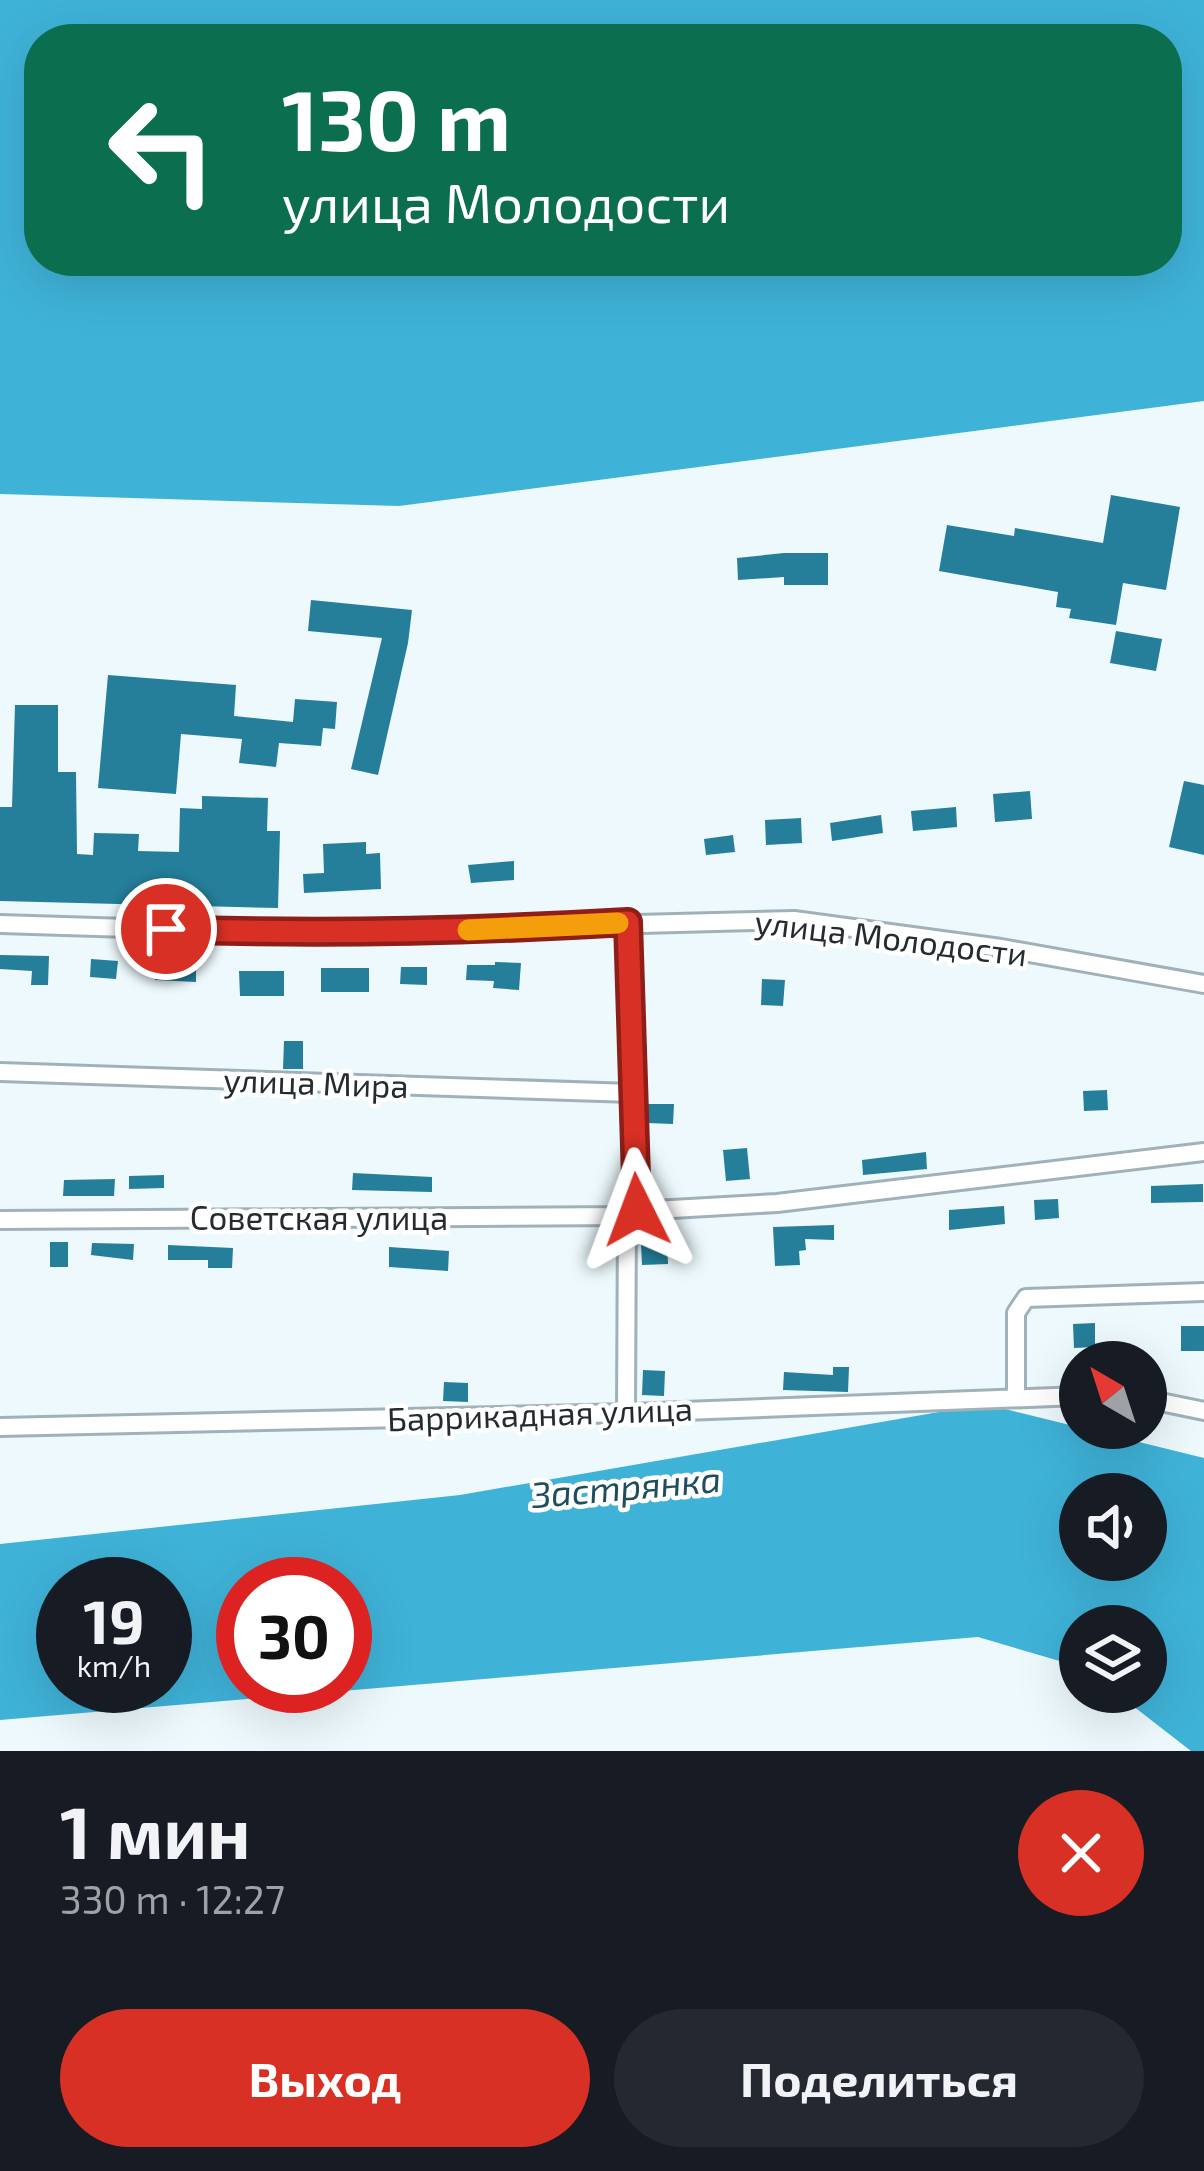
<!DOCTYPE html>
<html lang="ru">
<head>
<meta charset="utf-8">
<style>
	:root { --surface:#171b24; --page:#242831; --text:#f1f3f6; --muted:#9ea1a6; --accent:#d93025 }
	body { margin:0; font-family:"Exo 2",sans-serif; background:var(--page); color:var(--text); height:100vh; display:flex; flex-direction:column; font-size:45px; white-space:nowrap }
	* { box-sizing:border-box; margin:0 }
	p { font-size:39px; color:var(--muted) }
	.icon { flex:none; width:66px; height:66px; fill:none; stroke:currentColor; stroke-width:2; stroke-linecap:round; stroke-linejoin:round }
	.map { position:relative; height:1751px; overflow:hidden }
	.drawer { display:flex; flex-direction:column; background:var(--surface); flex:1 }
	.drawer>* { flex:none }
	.top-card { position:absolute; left:24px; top:24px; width:1158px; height:252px; border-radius:48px; box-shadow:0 12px 48px #0002; background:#0b6e4f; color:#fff; overflow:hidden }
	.needle { width:78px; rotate:321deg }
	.buttons { position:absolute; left:1059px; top:1341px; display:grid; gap:24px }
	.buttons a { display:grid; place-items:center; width:108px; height:108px; border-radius:50%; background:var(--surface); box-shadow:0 12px 48px #0002; font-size:60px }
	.speed { position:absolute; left:36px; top:1557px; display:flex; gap:24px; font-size:60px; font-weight:700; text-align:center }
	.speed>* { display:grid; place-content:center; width:156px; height:156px; border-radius:50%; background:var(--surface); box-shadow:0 12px 48px #0002; line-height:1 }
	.speed small { font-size:30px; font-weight:400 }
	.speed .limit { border:18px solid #d22; background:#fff; color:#111 }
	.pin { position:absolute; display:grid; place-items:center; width:102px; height:102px; color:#fff; margin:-51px; border:6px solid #fff; border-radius:50%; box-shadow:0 3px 12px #0007 }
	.me { position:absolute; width:132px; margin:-66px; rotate:357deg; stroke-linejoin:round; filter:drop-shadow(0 0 9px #0008) }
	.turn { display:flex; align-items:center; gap:42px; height:252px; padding:0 60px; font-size:54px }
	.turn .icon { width:156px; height:156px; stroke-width:2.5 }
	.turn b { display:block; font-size:84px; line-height:102px }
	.round { display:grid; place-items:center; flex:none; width:126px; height:126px; border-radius:63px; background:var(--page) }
	.headline { display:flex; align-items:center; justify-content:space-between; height:204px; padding:0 60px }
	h1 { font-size:72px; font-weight:700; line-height:90px }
	.button { display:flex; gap:24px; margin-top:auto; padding:24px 60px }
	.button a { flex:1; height:138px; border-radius:72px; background:var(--accent); color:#fff; font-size:48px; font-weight:700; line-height:138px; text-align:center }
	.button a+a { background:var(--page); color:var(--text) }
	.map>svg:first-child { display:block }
	.water { fill:#3fb2d8; fill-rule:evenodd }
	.building { fill:#257e9a }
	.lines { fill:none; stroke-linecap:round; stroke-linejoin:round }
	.minor-casing { stroke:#a0b2b9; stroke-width:22 }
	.minor { stroke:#fff; stroke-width:16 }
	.route-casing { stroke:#8d1f18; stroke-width:30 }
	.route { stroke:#d93025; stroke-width:21 }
	.slow { stroke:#f59e0b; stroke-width:21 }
	.labels { text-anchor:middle; stroke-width:9; stroke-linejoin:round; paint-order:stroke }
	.street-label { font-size:33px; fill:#252c2f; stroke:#fff }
	.water-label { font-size:36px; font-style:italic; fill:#1e4d5e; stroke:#fff }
</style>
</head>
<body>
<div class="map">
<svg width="1204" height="1751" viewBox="0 0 1204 1751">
	<rect width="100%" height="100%" fill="#edf9fd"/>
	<g class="water">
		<path d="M 0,0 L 1204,0 L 1204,401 L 399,506 L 0,494 ZM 39,39 L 1167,39 L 1167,261 L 39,261 Z"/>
		<path d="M 985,1404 L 1204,1458 L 1204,1751 L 1191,1751 L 1115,1692 L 1146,1692 L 1146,1626 L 1080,1626 L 1080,1667 L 978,1637 L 0,1720 L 0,1544 L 460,1495 ZM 1080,1494 L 1146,1494 L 1146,1560 L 1080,1560 ZM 63,1584 L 165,1584 L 165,1686 L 63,1686 ZM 243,1584 L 345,1584 L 345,1686 L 243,1686 Z"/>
	</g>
	<g class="building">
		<path d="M 1111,495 L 1180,507 L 1166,590 L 1123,583 L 1116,625 L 1069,618 L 1071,609 L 1056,607 L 1058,592 L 939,571 L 947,525 L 1014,536 L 1015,528 L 1103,543 Z"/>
		<path d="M 784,553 L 828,553 L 828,585 L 784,585 L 784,577 L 738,580 L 737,558 Z"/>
		<path d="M 311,600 L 412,610 L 408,643 L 378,775 L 351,769 L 382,638 L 308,631 Z"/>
		<path d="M 1116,631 L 1162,639 L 1156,671 L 1110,663 Z"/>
		<path d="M 108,675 L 236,685 L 234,716 L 293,722 L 295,699 L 337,702 L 335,729 L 323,728 L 321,746 L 279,743 L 276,767 L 239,763 L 242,739 L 181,734 L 176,794 L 98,788 Z"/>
		<path d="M 15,705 L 58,705 L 58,772 L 76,772 L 77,854 L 93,855 L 94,833 L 139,834 L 138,851 L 179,852 L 180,808 L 202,809 L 202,796 L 268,798 L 267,831 L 280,831 L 278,908 L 0,901 L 0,807 L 12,807 Z"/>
		<path d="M 1184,781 L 1204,785 L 1204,855 L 1169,847 Z"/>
		<path d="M 1030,791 L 1032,819 L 995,822 L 993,794 Z"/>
		<path d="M 956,807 L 957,827 L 913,831 L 911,811 Z"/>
		<path d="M 881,815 L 883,833 L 832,841 L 830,823 Z"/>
		<path d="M 801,818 L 802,843 L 766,845 L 765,820 Z"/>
		<path d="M 733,835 L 735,852 L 706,855 L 704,839 Z"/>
		<path d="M 366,842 L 366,854 L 380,853 L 381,889 L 304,893 L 303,874 L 324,873 L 323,844 Z"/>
		<path d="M 514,861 L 514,880 L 471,883 L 468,865 Z"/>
		<path d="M 0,955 L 49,956 L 48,985 L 31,985 L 32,971 L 0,969 Z"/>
		<path d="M 91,959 L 118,961 L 116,979 L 90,977 Z"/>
		<path d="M 495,962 L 521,963 L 519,990 L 493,988 L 494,981 L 466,980 L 467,965 L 495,965 Z"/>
		<path d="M 154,963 L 196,963 L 196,982 L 155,980 Z"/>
		<path d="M 401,967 L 427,967 L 427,985 L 400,984 Z"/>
		<rect x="321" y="968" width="48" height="24"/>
		<path d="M 239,971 L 284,971 L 284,996 L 240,996 Z"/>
		<path d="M 762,979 L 785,980 L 783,1006 L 761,1005 Z"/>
		<path d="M 284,1041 L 303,1041 L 303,1069 L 283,1069 Z"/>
		<path d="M 1107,1090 L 1108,1110 L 1084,1111 L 1083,1091 Z"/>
		<path d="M 647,1104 L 674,1104 L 673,1124 L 647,1123 Z"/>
		<path d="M 747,1148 L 750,1179 L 726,1181 L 723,1150 Z"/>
		<path d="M 926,1152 L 927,1169 L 863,1175 L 862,1160 Z"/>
		<path d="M 353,1173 L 432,1177 L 432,1192 L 352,1190 Z"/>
		<path d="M 164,1175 L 164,1188 L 129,1189 L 129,1176 Z"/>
		<path d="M 115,1179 L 114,1196 L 63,1196 L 64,1180 Z"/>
		<path d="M 1203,1184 L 1203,1202 L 1151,1203 L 1151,1186 Z"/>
		<path d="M 1058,1199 L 1059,1218 L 1035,1220 L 1034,1200 Z"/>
		<path d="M 1004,1206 L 1005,1224 L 949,1230 L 949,1210 Z"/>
		<path d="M 834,1225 L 834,1240 L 805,1239 L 806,1250 L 799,1251 L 800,1265 L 775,1266 L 773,1227 Z"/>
		<path d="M 667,1241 L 668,1264 L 642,1265 L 641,1243 Z"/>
		<rect x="50" y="1242" width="18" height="25"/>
		<path d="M 92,1243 L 134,1244 L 133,1260 L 91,1255 Z"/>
		<path d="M 168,1245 L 233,1248 L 232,1268 L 208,1268 L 208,1260 L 168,1260 Z"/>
		<path d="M 389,1247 L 449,1251 L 448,1271 L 389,1267 Z"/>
		<path d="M 1095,1323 L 1095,1347 L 1074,1348 L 1073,1324 Z"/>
		<rect x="1181" y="1326" width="23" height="25"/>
		<path d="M 833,1367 L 849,1367 L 848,1392 L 783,1390 L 784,1372 L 833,1375 Z"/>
		<path d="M 643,1370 L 665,1371 L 664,1396 L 642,1395 Z"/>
		<path d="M 444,1382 L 468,1383 L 468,1402 L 443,1401 Z"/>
	</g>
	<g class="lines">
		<defs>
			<g id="minor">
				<path d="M 628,922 L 637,1211"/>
				<path d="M 0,924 L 290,933 L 794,920 L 1001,948 L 1204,984"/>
				<path d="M 0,1072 L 632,1093"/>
				<path d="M 0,1220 L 627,1216 L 637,1211 L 777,1203 L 1204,1152"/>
				<path d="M 1016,1398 L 1016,1313 L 1026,1298 L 1204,1292"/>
				<path d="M 1146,1399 L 1204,1411"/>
				<path d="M 626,1411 L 627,1216"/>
				<path d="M 0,1427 L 630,1413 L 1080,1396"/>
			</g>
		</defs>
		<use href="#minor" class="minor-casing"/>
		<use href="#minor" class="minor"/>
	</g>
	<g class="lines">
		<defs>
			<path id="route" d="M 166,929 C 320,935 474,931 628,922 L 637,1210"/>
		</defs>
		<use href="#route" class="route-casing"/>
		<use href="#route" class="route"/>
		<path class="slow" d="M 468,930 L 618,923"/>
	</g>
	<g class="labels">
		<g class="street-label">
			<text transform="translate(891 938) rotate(7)" y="12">улица Молодости</text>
			<text transform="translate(316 1083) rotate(2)" y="12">улица Мира</text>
			<text x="319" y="1230">Советская улица</text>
			<text transform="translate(540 1414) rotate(-2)" y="12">Баррикадная улица</text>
		</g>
		<g class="water-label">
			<text transform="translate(626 1487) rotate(-5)" y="13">Застрянка</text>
		</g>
	</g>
</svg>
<div class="buttons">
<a><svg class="needle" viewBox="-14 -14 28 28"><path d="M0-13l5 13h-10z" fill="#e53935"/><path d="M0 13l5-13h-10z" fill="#9ea1a6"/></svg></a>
<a><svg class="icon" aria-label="sound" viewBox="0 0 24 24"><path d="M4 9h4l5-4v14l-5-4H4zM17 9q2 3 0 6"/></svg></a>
<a><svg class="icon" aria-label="layers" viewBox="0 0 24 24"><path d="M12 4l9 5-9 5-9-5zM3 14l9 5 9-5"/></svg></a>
</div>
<div class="speed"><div>19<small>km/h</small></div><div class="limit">30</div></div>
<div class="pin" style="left:166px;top:929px;background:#d93025"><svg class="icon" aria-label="arrive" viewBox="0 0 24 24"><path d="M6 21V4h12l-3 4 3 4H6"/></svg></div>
<svg class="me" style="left:637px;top:1210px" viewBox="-20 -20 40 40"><path d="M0-17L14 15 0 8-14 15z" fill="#d93025" stroke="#fff" stroke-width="4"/></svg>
<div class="top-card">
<div class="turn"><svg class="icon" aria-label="left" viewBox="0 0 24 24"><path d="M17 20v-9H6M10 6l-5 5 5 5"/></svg><div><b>130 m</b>улица Молодости</div></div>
</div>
</div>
<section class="drawer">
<div class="headline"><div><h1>1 мин</h1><p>330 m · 12:27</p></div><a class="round" style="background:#d93025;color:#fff"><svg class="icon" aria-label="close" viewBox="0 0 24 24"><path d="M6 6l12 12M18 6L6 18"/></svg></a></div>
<div class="button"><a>Выход</a><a>Поделиться</a></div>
</section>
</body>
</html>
